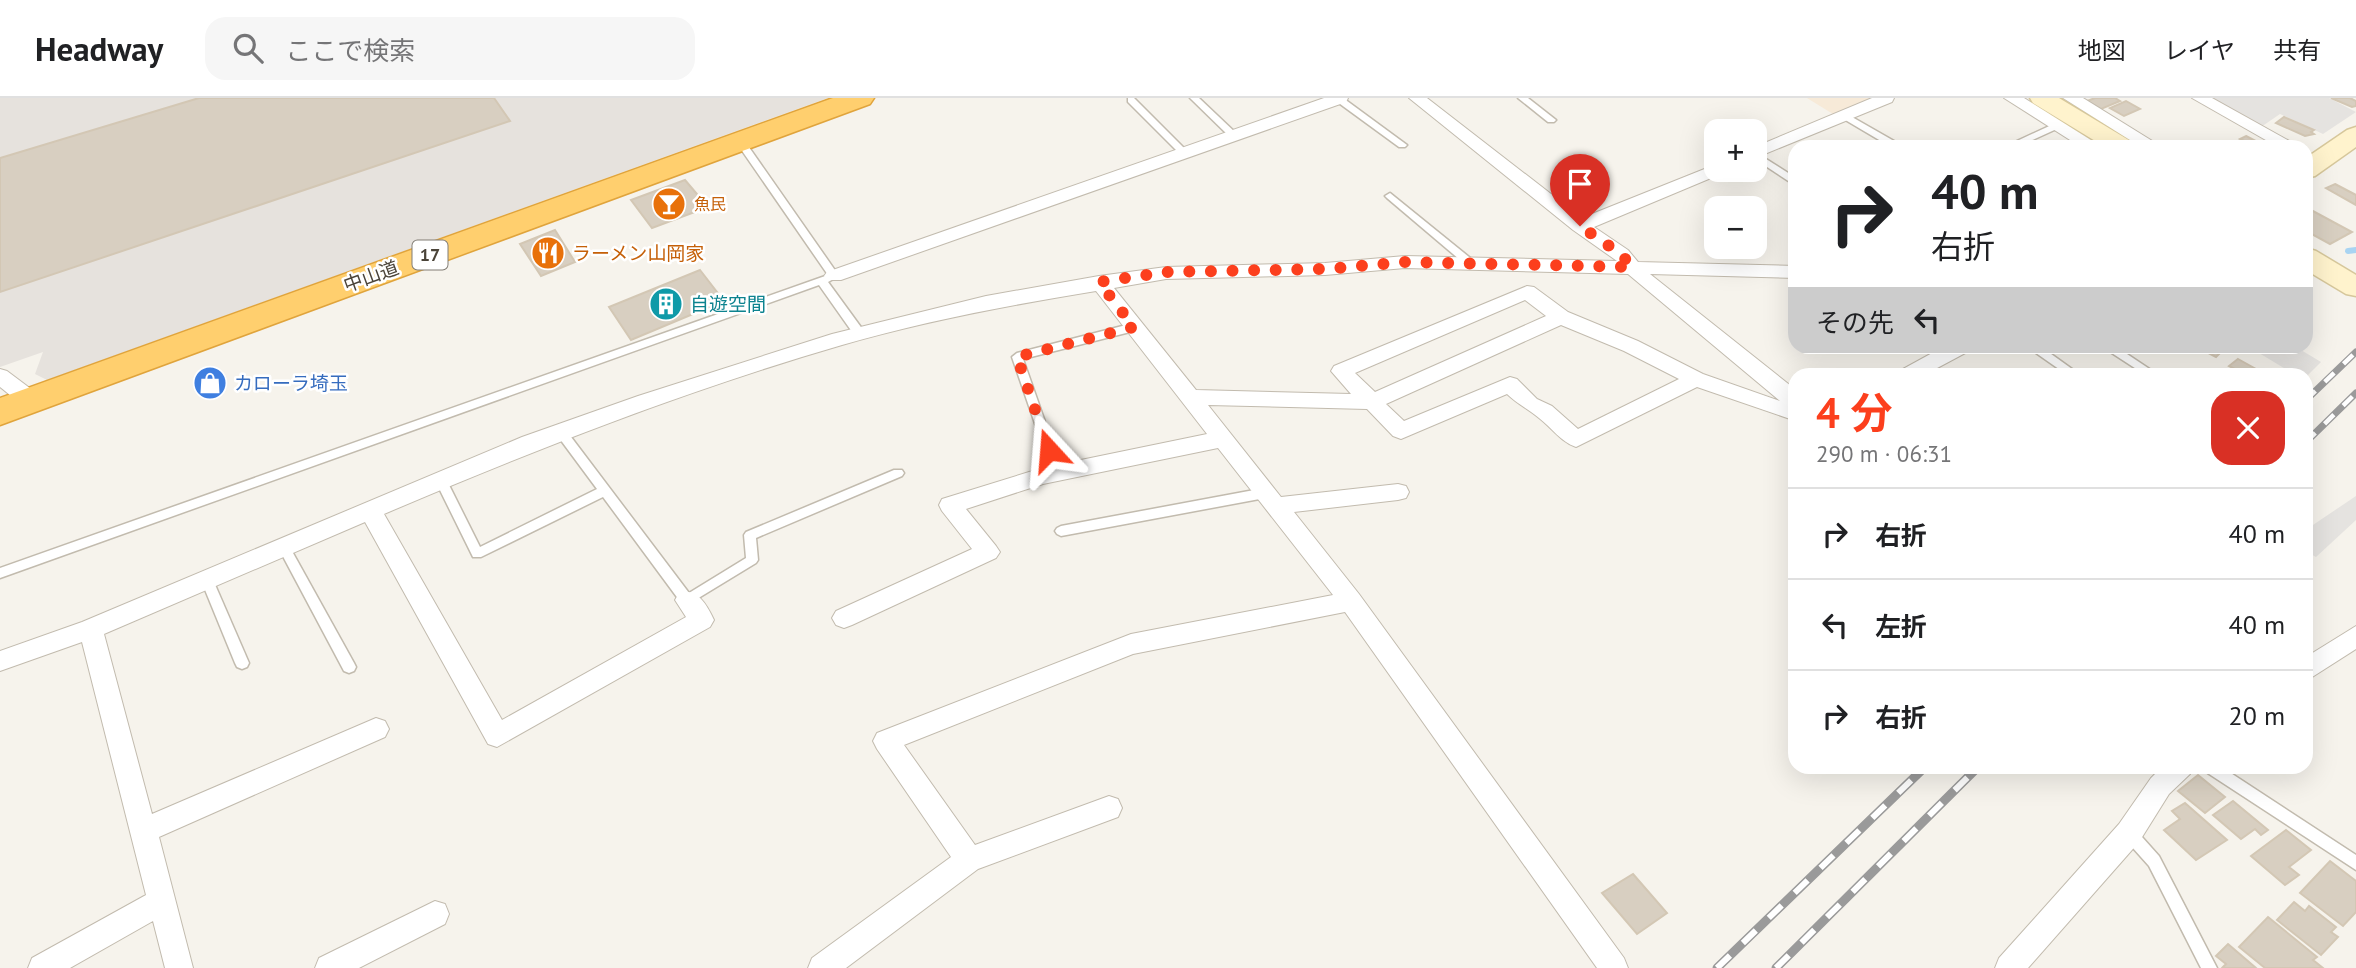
<!DOCTYPE html>
<html lang="ja">
<head>
<meta charset="utf-8">
<style>
	:root { --surface:#fff; --page:#f6f6f6; --text:#202124; --muted:#757577; --line:#e0e0e0; --accent:#fc3f1d }
	body { margin:0; font-family:"PT Sans","Noto Sans JP",sans-serif; background:var(--page); color:var(--text); height:100vh; display:flex; flex-direction:column; font-size:26px; white-space:nowrap }
	* { box-sizing:border-box; margin:0 }
	p { font-size:23px; color:var(--muted) }
	.icon { flex:none; width:38px; height:38px; fill:none; stroke:currentColor; stroke-width:2; stroke-linecap:round; stroke-linejoin:round }
	.map { position:relative; flex:1; overflow:hidden }
	.details { position:absolute; left:1788px; top:270px; width:525px; height:406px; display:flex; flex-direction:column; background:var(--surface); border-radius:21px; box-shadow:0 7px 28px #0002 }
	.details>* { flex:none }
	.guide { position:absolute; left:1788px; top:42px; width:525px; height:214px; border-radius:21px; box-shadow:0 7px 28px #0002; background:#fff; color:var(--text); overflow:hidden }
	.buttons { position:absolute; left:1704px; top:21px; display:grid; gap:14px }
	.buttons a { display:grid; place-items:center; width:63px; height:63px; border-radius:14px; background:var(--surface); box-shadow:0 7px 28px #0002; font-size:35px }
	.pin { position:absolute; display:grid; place-items:center; width:60px; height:60px; color:#fff; margin:-72px -30px; border-radius:50% 50% 50% 0; rotate:-45deg; box-shadow:0 0 7px #0007 }
	.pin .icon { rotate:45deg }
	.me { position:absolute; width:77px; margin:-38px; rotate:341deg; stroke-linejoin:round; filter:drop-shadow(0 0 5px #0008) }
	.turn { display:flex; align-items:center; gap:24px; height:147px; padding:0 28px; font-size:32px }
	.turn .icon { width:91px; height:91px; stroke-width:2.5 }
	.turn b { display:block; font-size:49px; line-height:60px }
	.then { display:flex; align-items:center; height:66px; padding:0 28px; background:#0003; gap:14px; font-size:26px }
	.round { display:grid; place-items:center; flex:none; width:74px; height:74px; border-radius:21px; background:var(--page) }
	.summary { display:flex; align-items:center; justify-content:space-between; height:119px; padding:0 28px }
	h1 { font-size:42px; font-weight:700; line-height:52px; color:var(--accent) }
	ul { padding:0; list-style:none }
	li { display:flex; align-items:center; gap:21px; height:91px; padding:0 28px; border-top:2px solid var(--line) }
	li div { flex:1 }
	li b { display:block; font-size:26px }
	li em { font-style:normal }
	header { display:flex; align-items:center; gap:42px; box-sizing:border-box; height:98px; padding:0 35px; background:var(--surface); border-bottom:2px solid var(--line) }
	header strong { font-size:33px }
	nav { display:flex; gap:38px; margin-inline-start:auto; font-size:24px }
	.search { width:490px; height:63px; background:var(--page); display:flex; align-items:center; gap:18px; box-sizing:border-box; padding:0 24px; border-radius:21px; color:var(--muted); font-size:26px }
	.map>svg:first-child { display:block }
	.commercial { fill:#f7ead8 }
	.industrial { fill:#e6e2dd }
	.parking { fill:#e5e3e0 }
	.lines { fill:none; stroke-linecap:round; stroke-linejoin:round }
	.stream { stroke:#a9d4f2; stroke-width:6 }
	.building { fill:#d8cfc1; stroke:#d3c7b4; stroke-width:2 }
	.lane-casing { stroke:#c2bbae; stroke-width:3 }
	.street-casing { stroke:#c2bbae; stroke-width:2 }
	.secondary-casing { stroke:#d6c79b; stroke-width:3 }
	.highway-casing { stroke:#e0a43c; stroke-width:3 }
	.lane { fill:#fff; fill-rule:evenodd }
	.street { fill:#fff; fill-rule:evenodd }
	.secondary { fill:#fff3cd; fill-rule:evenodd }
	.highway { fill:#ffcf6e; fill-rule:evenodd }
	.rail-far1-casing { stroke:#9a9a9a; stroke-width:7 }
	.rail-casing { stroke:#9a9a9a; stroke-width:9 }
	.rail-far1 { stroke:#fff; stroke-width:4.5; stroke-dasharray:13; stroke-linecap:butt }
	.rail { stroke:#fff; stroke-width:6; stroke-dasharray:18; stroke-linecap:butt }
	.route { stroke:#fc3f1d; stroke-width:12; stroke-dasharray:0 21.6 }
	.labels { text-anchor:middle; stroke-width:5; stroke-linejoin:round; paint-order:stroke }
	.far-food-label { font-size:16px; fill:#c56008; stroke:#fff; text-anchor:start }
	.shield { fill:#fff; stroke:#817c74; stroke-width:2 }
	.shield-label { font-size:18px; font-weight:bold; fill:#4b4439 }
	.food-label { font-size:19px; fill:#c56008; stroke:#fff; text-anchor:start }
	.street-label { font-size:19px; fill:#4b4439; stroke:#fff }
	.culture-label { font-size:19px; fill:#0d838f; stroke:#fff; text-anchor:start }
	.shop-label { font-size:19px; fill:#366cbe; stroke:#fff; text-anchor:start }
</style>
</head>
<body>
<header>
<strong>Headway</strong>
<div class="search"><svg class="icon" aria-label="search" viewBox="0 0 24 24"><circle cx="10" cy="10" r="6"/><path d="M15 15l6 6"/></svg>ここで検索</div>
<nav><a>地図</a><a>レイヤ</a><a>共有</a></nav>
</header>
<div class="map">
<svg width="2356" height="870" viewBox="0 0 2356 870">
	<rect width="100%" height="100%" fill="#f6f3ec"/>
	<path class="commercial" d="M 1807,0 L 1873,0 L 1833,16 Z"/>
	<path class="industrial" d="M 0,0 L 828,0 L 47,282 L 35,276 L 43,254 L 0,269 Z"/>
	<g class="parking">
		<path d="M 2206,0 L 2329,0 L 2356,14 L 2323,36 L 2280,16 L 2261,29 Z"/>
		<path d="M 2249,249 L 2296,249 L 2321,264 L 2307,278 L 2294,276 Z"/>
		<path d="M 2356,398 L 2356,422 L 2316,459 L 2307,454 L 2307,431 Z"/>
	</g>
	<g class="lines">
		<path class="stream" d="M 2348,153 L 2356,152"/>
	</g>
	<g class="building">
		<path d="M 199,0 L 494,0 L 510,23 L 0,194 L 0,60 Z"/>
		<path d="M 2095,0 L 2115,0 L 2120,3 L 2101,11 L 2087,3 Z"/>
		<path d="M 2331,0 L 2350,0 L 2356,3 L 2356,8 L 2352,9 Z"/>
		<path d="M 2126,3 L 2140,11 L 2124,18 L 2110,10 Z"/>
		<path d="M 2284,19 L 2314,32 L 2311,34 L 2314,36 L 2305,38 L 2276,25 Z"/>
		<path d="M 2246,38 L 2267,49 L 2246,48 L 2250,46 L 2240,41 Z"/>
		<path d="M 685,82 L 708,109 L 652,130 L 631,102 Z"/>
		<path d="M 2335,86 L 2356,97 L 2356,107 L 2326,90 Z"/>
		<path d="M 2311,112 L 2352,134 L 2330,146 L 2306,133 L 2306,114 Z"/>
		<path d="M 555,132 L 575,164 L 541,178 L 520,146 Z"/>
		<path d="M 700,172 L 724,203 L 631,242 L 609,209 Z"/>
		<path d="M 2195,248 L 2227,248 L 2216,259 Z"/>
		<path d="M 2238,261 L 2263,275 L 2244,276 L 2229,268 Z"/>
		<path d="M 2198,677 L 2225,699 L 2205,715 L 2178,693 Z"/>
		<path d="M 2233,703 L 2268,732 L 2261,737 L 2255,731 L 2241,741 L 2213,717 Z"/>
		<path d="M 2185,705 L 2227,742 L 2196,762 L 2164,732 L 2180,721 L 2172,713 Z"/>
		<path d="M 2286,732 L 2311,752 L 2289,769 L 2299,777 L 2285,787 L 2251,758 Z"/>
		<path d="M 2330,763 L 2356,783 L 2356,814 L 2343,828 L 2300,795 Z"/>
		<path d="M 1633,776 L 1667,815 L 1637,836 L 1602,795 Z"/>
		<path d="M 2294,804 L 2305,813 L 2309,808 L 2336,829 L 2331,834 L 2338,839 L 2321,857 L 2277,822 Z"/>
		<path d="M 2268,819 L 2317,859 L 2313,862 L 2323,870 L 2265,870 L 2239,849 Z"/>
		<path d="M 2228,846 L 2256,870 L 2222,870 L 2226,866 L 2216,858 Z"/>
	</g>
	<g class="lines">
		<defs>
			<g id="lane">
				<path d="M 1128,0 L 1134,0 L 1187,53 L 1187,57 L 1181,57 L 1128,4 Z"/>
				<path d="M 1190,0 L 1199,0 L 1237,36 L 1237,40 L 1231,40 Z"/>
				<path d="M 1335,0 L 1343,0 L 1407,47 L 1405,49 L 1399,49 L 1336,3 Z"/>
				<path d="M 1518,0 L 1528,0 L 1556,22 L 1554,24 L 1548,24 Z"/>
				<path d="M 1845,15 L 1901,47 L 1903,49 L 1891,49 L 1842,20 L 1840,18 Z"/>
				<path d="M 2058,24 L 2063,27 L 2061,29 L 2017,49 L 2004,49 Z"/>
				<path d="M 741,41 L 744,42 L 839,178 L 828,184 L 863,232 L 864,235 L 863,238 L 855,238 L 819,187 L 0,480 L 0,470 L 828,177 L 736,44 Z"/>
				<path d="M 1755,54 L 1796,80 L 1796,88 L 1755,61 Z"/>
				<path d="M 1390,95 L 1474,163 L 1474,167 L 1466,167 L 1387,100 L 1385,98 Z"/>
				<path d="M 1134,225 L 1138,226 L 1139,229 L 1138,232 L 1023,261 L 1063,375 L 1061,378 L 1053,378 L 1012,259 L 1017,255 Z"/>
				<path d="M 2026,248 L 2040,248 L 2079,276 L 2066,276 Z"/>
				<path d="M 2101,248 L 2115,248 L 2157,276 L 2144,276 Z"/>
				<path d="M 561,330 L 565,331 L 689,495 L 746,460 L 744,437 L 746,434 L 894,372 L 902,372 L 904,375 L 902,378 L 756,440 L 758,462 L 756,465 L 687,507 L 682,506 L 603,399 L 481,459 L 473,459 L 435,382 L 437,379 L 445,379 L 480,449 L 597,391 L 557,337 L 555,334 Z"/>
				<path d="M 1265,390 L 1271,395 L 1265,400 L 1061,438 L 1057,436 L 1055,433 L 1057,430 L 1061,428 Z"/>
				<path d="M 284,444 L 288,446 L 354,565 L 356,569 L 354,573 L 349,575 L 344,573 L 278,449 L 280,446 Z"/>
				<path d="M 207,477 L 211,478 L 213,482 L 249,565 L 247,569 L 242,571 L 237,569 L 235,565 L 201,482 L 203,478 Z"/>
				<path d="M 2201,668 L 2220,668 L 2356,757 L 2356,772 L 2203,672 Z"/>
				<path d="M 2129,728 L 2134,730 L 2159,758 L 2217,870 L 2201,870 L 2149,768 L 2124,740 L 2122,735 L 2124,730 Z"/>
			</g>
			<g id="street">
				<path d="M 1324,0 L 1348,0 L 1346,4 L 841,182 L 827,182 L 824,178 L 827,174 Z"/>
				<path d="M 1409,0 L 1427,0 L 1582,120 L 1717,66 L 1717,72 L 1725,72 L 1723,75 L 1594,129 L 1628,152 L 1638,164 L 1796,168 L 1796,180 L 1650,176 L 1796,292 L 1796,323 L 1697,289 L 1576,349 C 1561,344 1552,330 1539,320 C 1527,310 1520,308 1507,296 L 1401,341 L 1393,338 L 1367,311 L 1208,307 L 1281,399 L 1398,386 L 1406,388 L 1409,394 L 1406,400 L 1398,402 L 1294,414 L 1359,496 L 1624,860 L 1628,870 L 1597,870 L 1345,514 L 1133,556 L 904,647 L 975,747 L 1109,698 L 1118,701 L 1122,710 L 1118,719 L 978,771 L 846,870 L 808,870 L 812,860 L 951,759 L 877,651 L 873,643 L 877,635 L 1131,536 L 1333,497 L 1218,350 L 1043,386 L 966,411 L 996,448 L 1000,454 L 996,460 L 852,527 L 844,530 L 836,527 L 832,520 L 836,513 L 972,451 L 942,413 L 939,407 L 942,401 L 1042,370 L 1207,336 L 1096,193 C 1010,207 925,223 842,247 C 684,293 534,352 384,416 L 502,622 L 686,519 L 675,502 L 679,495 C 697,489 707,507 714,522 L 710,529 L 497,649 L 488,646 L 365,424 L 104,536 L 152,716 L 376,620 L 385,623 L 389,631 L 385,639 L 159,739 L 193,870 L 165,870 L 153,823 L 70,870 L 28,870 L 32,860 L 146,797 L 82,544 L 0,573 L 0,553 L 82,524 L 522,339 L 638,298 L 832,236 L 986,198 L 1099,178 L 1166,169 L 1325,165 L 1405,158 L 1617,163 L 1573,132 ZM 1405,170 L 1628,176 L 1780,303 L 1703,276 L 1638,243 L 1568,214 L 1534,189 L 1527,188 L 1334,268 L 1331,273 L 1351,296 L 1196,292 L 1114,190 L 1166,181 L 1325,177 ZM 1525,202 L 1546,218 L 1375,294 L 1355,275 ZM 1561,227 L 1624,253 L 1679,281 L 1578,331 L 1552,308 L 1537,301 L 1517,281 L 1510,279 L 1404,323 L 1386,306 Z"/>
				<path d="M 1872,0 L 1894,0 L 1892,4 L 1755,60 L 1755,49 Z"/>
				<path d="M 2004,0 L 2024,0 L 2102,49 L 2081,49 Z"/>
				<path d="M 2063,0 L 2083,0 L 2162,49 L 2141,49 Z"/>
				<path d="M 2192,0 L 2212,0 L 2300,49 L 2278,49 Z"/>
				<path d="M 1945,248 L 1972,248 L 1969,253 L 1926,276 L 1900,276 L 1903,271 Z"/>
				<path d="M 0,271 L 7,273 L 39,297 L 42,302 L 39,307 C 24,312 12,298 0,289 Z"/>
				<path d="M 2356,528 L 2356,551 L 2306,583 L 2306,559 Z"/>
				<path d="M 2163,668 L 2194,668 L 2190,676 L 2169,696 L 2139,744 L 2028,870 L 1995,870 L 1999,860 L 2119,726 L 2151,680 Z"/>
				<path d="M 435,803 L 445,806 L 449,816 L 445,826 L 359,870 L 315,870 L 319,860 Z"/>
			</g>
			<g id="secondary">
				<path d="M 2030,0 L 2059,0 L 2132,44 L 2136,49 L 2105,49 L 2033,5 Z"/>
				<path d="M 2356,29 L 2356,49 L 2315,78 L 2306,80 L 2306,60 L 2347,32 Z"/>
				<path d="M 2306,150 L 2316,153 L 2356,177 L 2356,198 L 2346,196 L 2306,172 Z"/>
			</g>
			<path id="highway" d="M 833,0 L 874,0 L 870,6 L 0,327 L 0,300 Z"/>
		</defs>
		<use href="#lane" class="lane-casing"/>
		<use href="#street" class="street-casing"/>
		<use href="#secondary" class="secondary-casing"/>
		<use href="#highway" class="highway-casing"/>
		<use href="#lane" class="lane"/>
		<use href="#street" class="street"/>
		<use href="#secondary" class="secondary"/>
		<use href="#highway" class="highway"/>
		<defs>
			<g id="rail-far1">
				<path d="M 2306,302 L 2356,254"/>
				<path d="M 2306,344 L 2356,295"/>
			</g>
			<g id="rail">
				<path d="M 1717,870 L 1926,668"/>
				<path d="M 1776,870 L 1979,668"/>
			</g>
		</defs>
		<use href="#rail-far1" class="rail-far1-casing"/>
		<use href="#rail" class="rail-casing"/>
		<use href="#rail-far1" class="rail-far1"/>
		<use href="#rail" class="rail"/>
	</g>
	<g class="lines">
		<path class="route" d="M 1049,352 L 1017,259 L 1134,229 L 1099,184 L 1166,174 L 1325,171 L 1405,164 L 1632,169 L 1621,156 L 1580,128"/>
	</g>
	<defs>
		<symbol id="bar-disc" viewBox="-11 -11 22 22"><circle r="9.5" fill="#e8710a" stroke="#fff"/><path d="M-6-5H6L.8 .8V4.5H3.5V6h-7V4.5H-.8V.8Z" fill="#fff"/></symbol>
		<symbol id="restaurant-disc" viewBox="-11 -11 22 22"><circle r="9.5" fill="#e8710a" stroke="#fff"/><path d="M-5-6h1v4h1v-4h1v4h1v-4h1v5L-1.5 .5V6h-2V.5L-5-1ZM5-6V6H3V1.5H1.5Q1.5-4 5-6Z" fill="#fff"/></symbol>
		<symbol id="building-disc" viewBox="-11 -11 22 22"><circle r="9.5" fill="#0f9aa8" stroke="#fff"/><path d="M-4-6H4V6H1V3H-1V6H-4ZM-2.5-4.3h1.7v1.8h-1.7ZM.8-4.3h1.7v1.8H.8ZM-2.5-1h1.7V.8h-1.7ZM.8-1h1.7V.8H.8Z" fill="#fff"/></symbol>
		<symbol id="shop-disc" viewBox="-11 -11 22 22"><circle r="9.5" fill="#3f7fe0" stroke="#fff"/><path d="M-5-2.5h2.3a2.7 3.5 0 0 1 5.4 0H5L5.5 6h-11ZM-1.5-2.5h3a1.5 2.3 0 0 0-3 0Z" fill="#fff"/></symbol>
	</defs>
	<g fill-rule="evenodd">
		<use href="#bar-disc" x="650" y="87" width="38" height="38"/>
		<use href="#restaurant-disc" x="529" y="136" width="38" height="38"/>
		<use href="#building-disc" x="647" y="187" width="38" height="38"/>
		<use href="#shop-disc" x="191" y="266" width="38" height="38"/>
	</g>
	<g class="labels">
		<g class="far-food-label">
			<text x="694" y="112">魚民</text>
		</g>
		<rect class="shield" x="412.5" y="142.5" width="35" height="29" rx="5"/>
		<g class="shield-label">
			<text x="430" y="163">17</text>
		</g>
		<g class="food-label">
			<text x="572" y="162">ラーメン山岡家</text>
		</g>
		<g class="street-label">
			<text transform="translate(371 178) rotate(-20)" y="7">中山道</text>
		</g>
		<g class="culture-label">
			<text x="690" y="213">自遊空間</text>
		</g>
		<g class="shop-label">
			<text x="234" y="292">カローラ埼玉</text>
		</g>
	</g>
</svg>
<div class="buttons">
<a>+</a>
<a>−</a>
</div>
<div class="pin" style="left:1580px;top:128px;background:#d93025"><svg class="icon" aria-label="arrive" viewBox="0 0 24 24"><path d="M6 21V4h12l-3 4 3 4H6"/></svg></div>
<svg class="me" style="left:1049px;top:352px" viewBox="-20 -20 40 40"><path d="M0-17L14 15 0 8-14 15z" fill="#fc3f1d" stroke="#fff" stroke-width="4"/></svg>
<div class="guide">
<div class="turn"><svg class="icon" aria-label="right" viewBox="0 0 24 24"><path d="M7 20v-9h11M14 6l5 5-5 5"/></svg><div><b>40 m</b>右折</div></div>
<div class="then">その先<svg class="icon" aria-label="left" viewBox="0 0 24 24"><path d="M17 20v-9H6M10 6l-5 5 5 5"/></svg></div>
</div>
<section class="details">
<div class="summary"><div><h1>4 分</h1><p>290 m · 06:31</p></div><a class="round" style="background:#d93025;color:#fff"><svg class="icon" aria-label="close" viewBox="0 0 24 24"><path d="M6 6l12 12M18 6L6 18"/></svg></a></div>
<ul>
<li><svg class="icon" aria-label="right" viewBox="0 0 24 24"><path d="M7 20v-9h11M14 6l5 5-5 5"/></svg><div><b>右折</b></div><em>40 m</em></li>
<li><svg class="icon" aria-label="left" viewBox="0 0 24 24"><path d="M17 20v-9H6M10 6l-5 5 5 5"/></svg><div><b>左折</b></div><em>40 m</em></li>
<li><svg class="icon" aria-label="right" viewBox="0 0 24 24"><path d="M7 20v-9h11M14 6l5 5-5 5"/></svg><div><b>右折</b></div><em>20 m</em></li>
</ul>
</section>
</div>
</body>
</html>
